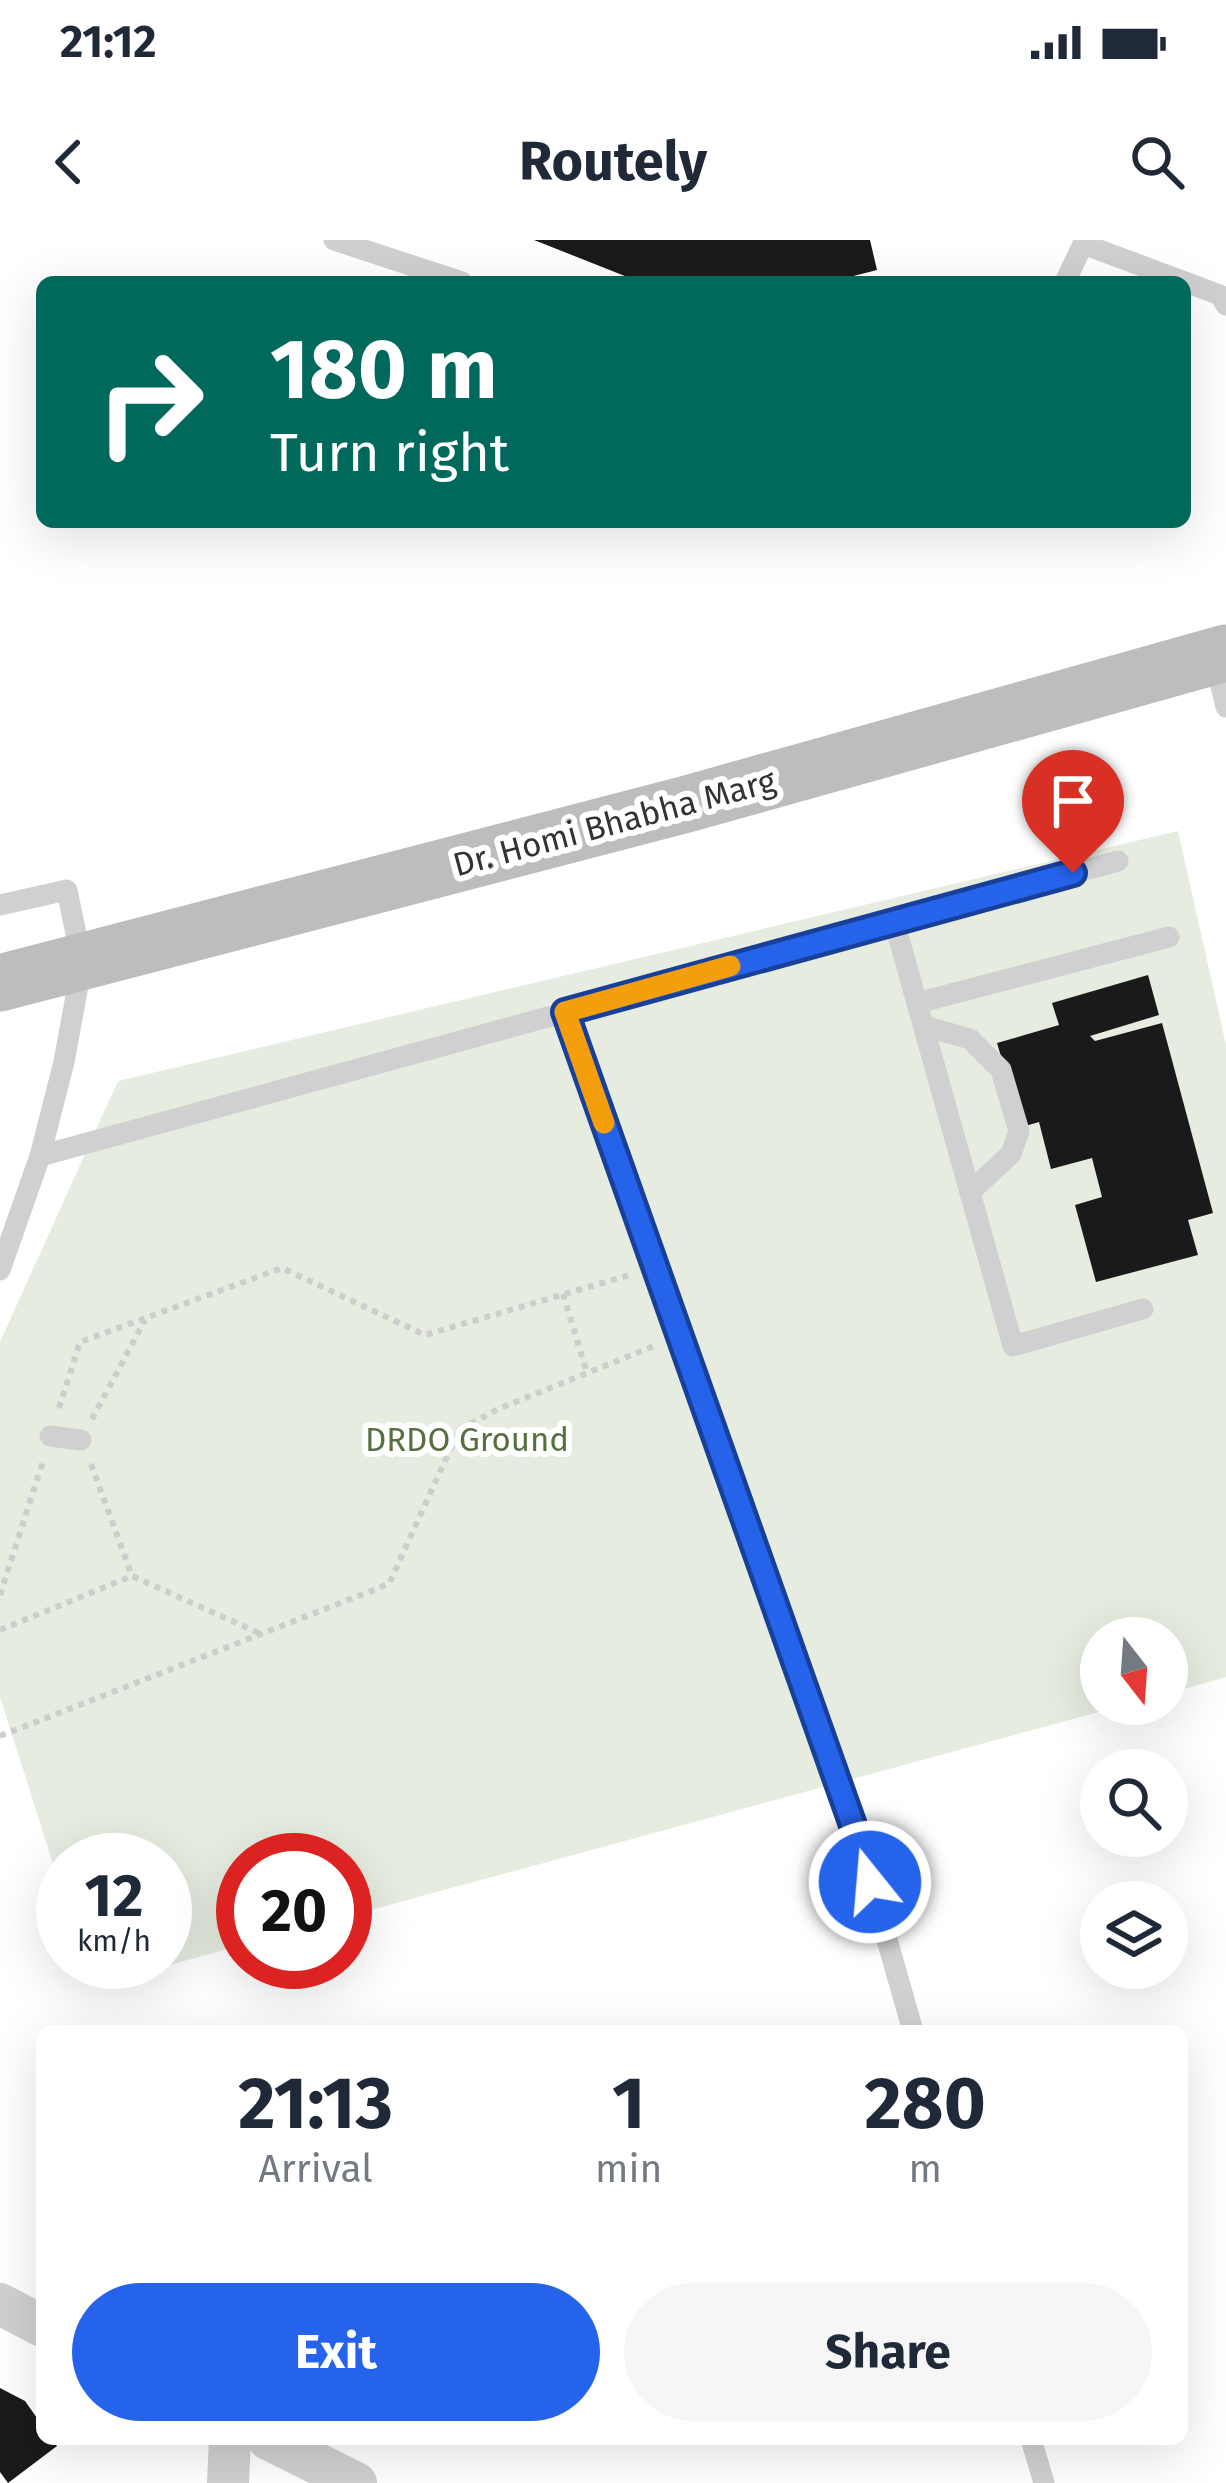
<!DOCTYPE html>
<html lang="en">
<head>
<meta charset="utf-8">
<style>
	:root { --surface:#fff; --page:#f6f6f7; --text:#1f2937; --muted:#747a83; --accent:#2563eb }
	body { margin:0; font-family:"Fira Sans",sans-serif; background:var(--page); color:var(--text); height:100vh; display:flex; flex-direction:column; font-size:45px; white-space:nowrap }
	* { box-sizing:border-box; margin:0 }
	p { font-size:39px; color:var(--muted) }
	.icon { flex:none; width:66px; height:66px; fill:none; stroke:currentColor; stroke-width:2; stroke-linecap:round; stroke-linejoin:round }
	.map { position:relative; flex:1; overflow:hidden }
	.drawer { position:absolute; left:36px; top:1785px; width:1152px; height:420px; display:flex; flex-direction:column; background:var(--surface); border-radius:18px; box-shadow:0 12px 48px #0002 }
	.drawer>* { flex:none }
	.guide { position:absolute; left:36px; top:36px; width:1155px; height:252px; border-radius:18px; box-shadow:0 12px 48px #0002; background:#00695c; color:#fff; overflow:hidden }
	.needle { width:78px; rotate:163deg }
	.controls { position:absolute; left:1080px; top:1377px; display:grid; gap:24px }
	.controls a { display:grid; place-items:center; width:108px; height:108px; border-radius:50%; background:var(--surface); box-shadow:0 12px 48px #0002; font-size:60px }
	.speed { position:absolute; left:36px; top:1593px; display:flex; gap:24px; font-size:60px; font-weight:700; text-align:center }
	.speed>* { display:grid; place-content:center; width:156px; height:156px; border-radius:50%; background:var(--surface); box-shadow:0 12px 48px #0002; line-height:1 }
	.speed small { font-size:30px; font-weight:400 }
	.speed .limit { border:18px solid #d22; background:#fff; color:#111 }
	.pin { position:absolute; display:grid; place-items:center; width:102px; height:102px; color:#fff; margin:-123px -51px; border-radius:50% 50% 50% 0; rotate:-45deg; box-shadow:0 0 12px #0007 }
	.pin .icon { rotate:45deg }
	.me { position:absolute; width:132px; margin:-66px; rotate:343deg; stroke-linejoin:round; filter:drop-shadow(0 0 9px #0008) }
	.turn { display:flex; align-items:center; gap:42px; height:252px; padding:0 36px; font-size:54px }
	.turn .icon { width:156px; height:156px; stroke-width:2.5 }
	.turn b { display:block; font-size:84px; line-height:102px }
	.eta { display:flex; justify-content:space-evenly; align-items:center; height:204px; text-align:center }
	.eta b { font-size:72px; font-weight:700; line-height:84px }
	.primary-button { display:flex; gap:24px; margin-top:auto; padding:24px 36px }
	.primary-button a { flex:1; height:138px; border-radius:72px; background:var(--accent); color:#fff; font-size:48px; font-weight:700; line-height:138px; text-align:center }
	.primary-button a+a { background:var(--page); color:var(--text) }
	.status { display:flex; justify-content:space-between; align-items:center; height:84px; padding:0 60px; background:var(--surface); direction:ltr }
	.status svg { height:33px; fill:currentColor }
	header { display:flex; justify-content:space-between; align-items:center; height:156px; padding:0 36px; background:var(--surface); font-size:54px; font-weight:700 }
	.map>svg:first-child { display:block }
	.green { fill:#e6ecdf }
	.building { fill:#1a1a1a }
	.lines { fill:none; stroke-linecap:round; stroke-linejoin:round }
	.path { stroke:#cdcdcd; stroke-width:6; stroke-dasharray:6 6; stroke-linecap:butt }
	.lane { stroke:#d0d0d0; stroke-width:21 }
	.street { stroke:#d0d0d0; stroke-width:42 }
	.secondary { stroke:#bdbdbd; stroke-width:57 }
	.route-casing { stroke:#184099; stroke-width:30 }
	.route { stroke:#2563eb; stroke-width:21 }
	.slow { stroke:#f59e0b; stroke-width:21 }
	.labels { text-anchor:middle; stroke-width:12; stroke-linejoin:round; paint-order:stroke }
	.street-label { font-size:33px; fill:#333; stroke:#fff }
	.park-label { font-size:33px; fill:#56703f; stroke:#fff }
</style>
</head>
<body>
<div class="status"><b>21:12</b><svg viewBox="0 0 49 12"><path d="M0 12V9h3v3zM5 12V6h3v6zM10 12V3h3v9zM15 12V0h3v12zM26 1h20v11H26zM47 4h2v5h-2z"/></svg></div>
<header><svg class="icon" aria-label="back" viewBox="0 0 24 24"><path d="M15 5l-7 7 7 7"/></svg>Routely<svg class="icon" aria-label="search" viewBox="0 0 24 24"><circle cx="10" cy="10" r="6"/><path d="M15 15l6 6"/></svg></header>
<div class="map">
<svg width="1226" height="2243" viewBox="0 0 1226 2243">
	<rect width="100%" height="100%" fill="#fff"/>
	<path class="green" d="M 1178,591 L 1226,805 L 1226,1437 L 1167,1454 L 1167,1398 L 1101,1398 L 1101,1464 L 1128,1464 L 345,1677 L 345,1620 L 243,1620 L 243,1705 L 92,1746 L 84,1722 L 165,1722 L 165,1620 L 63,1620 L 63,1655 L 0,1457 L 0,1102 L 118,841 Z"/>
	<g class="building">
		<path d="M 534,0 L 870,0 L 877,30 L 830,42 L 640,42 Z"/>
		<path d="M 1148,735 L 1159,775 L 1090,796 L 1095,801 L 1162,783 L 1213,973 L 1188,980 L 1198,1015 L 1096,1042 L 1075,965 L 1102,957 L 1092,918 L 1051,929 L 1039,882 L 1022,887 L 997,803 L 1059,785 L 1052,763 Z"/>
		<path d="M 0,2148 L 25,2161 L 42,2185 L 42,2199 L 52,2199 L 57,2206 L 8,2243 L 0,2232 Z"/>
	</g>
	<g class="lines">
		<g class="path">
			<path d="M 563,1054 L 587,1133"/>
			<path d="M 59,1168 L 80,1102 L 282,1028 L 425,1095 L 633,1034"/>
			<path d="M 92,1179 L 145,1080"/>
			<path d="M 91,1224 L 132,1336 L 261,1394"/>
			<path d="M 0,1355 L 43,1221"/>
			<path d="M 0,1390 L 132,1336"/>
			<path d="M 0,1496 L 389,1344 L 459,1190 L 498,1169 L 654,1106"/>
		</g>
		<g class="lane">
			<path d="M 334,0 L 462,42"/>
			<path d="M 1083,4 L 1220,55 L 1226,65"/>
			<path d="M 1065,42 L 1085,0"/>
			<path d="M 1214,417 L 1226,467"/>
			<path d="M 0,665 L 67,650 L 82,723 L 64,822 L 40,916 L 0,1030"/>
			<path d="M 894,681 L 1013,1106 L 1143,1069"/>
			<path d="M 917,763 L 1169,697"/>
			<path d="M 565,772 L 860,1605 L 913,1791"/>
			<path d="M 924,786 L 970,799 L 1001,830 L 1019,891 L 1011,914 L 970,952"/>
			<path d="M 40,916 L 1118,621"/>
			<path d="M 50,1196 L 81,1200"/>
			<path d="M 1031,2199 L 1044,2243"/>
		</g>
		<g class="street">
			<path d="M 0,2064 L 42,2086"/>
			<path d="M 268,2199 L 356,2243"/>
			<path d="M 228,2243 L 230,2199"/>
		</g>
		<path class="secondary" d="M 0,743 L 687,564 L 1226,413"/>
	</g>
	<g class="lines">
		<defs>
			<path id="route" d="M 870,1642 L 860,1605 L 565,772 L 1073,633"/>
		</defs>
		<use href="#route" class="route-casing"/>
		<use href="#route" class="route"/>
		<path class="slow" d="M 604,883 L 565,772 L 730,726"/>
	</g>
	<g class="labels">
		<g class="street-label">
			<text transform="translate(614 582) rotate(-15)" y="12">Dr. Homi Bhabha Marg</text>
		</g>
		<g class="park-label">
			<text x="467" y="1211">DRDO Ground</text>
		</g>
	</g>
</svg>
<div class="controls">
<a><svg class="needle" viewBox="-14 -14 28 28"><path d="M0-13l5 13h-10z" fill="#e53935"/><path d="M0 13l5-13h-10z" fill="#747a83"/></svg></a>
<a><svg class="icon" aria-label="search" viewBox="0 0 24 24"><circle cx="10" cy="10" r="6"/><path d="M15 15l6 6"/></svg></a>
<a><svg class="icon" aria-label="layers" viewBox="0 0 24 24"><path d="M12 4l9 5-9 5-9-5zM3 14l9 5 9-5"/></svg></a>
</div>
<div class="speed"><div>12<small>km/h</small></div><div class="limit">20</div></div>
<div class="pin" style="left:1073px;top:633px;background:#d93025"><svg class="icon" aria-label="arrive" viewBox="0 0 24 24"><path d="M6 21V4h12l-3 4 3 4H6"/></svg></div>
<svg class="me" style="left:870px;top:1642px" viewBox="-20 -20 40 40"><circle r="17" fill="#2563eb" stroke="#fff" stroke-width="3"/><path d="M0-11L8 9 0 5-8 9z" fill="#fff"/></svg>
<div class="guide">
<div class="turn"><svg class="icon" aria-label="right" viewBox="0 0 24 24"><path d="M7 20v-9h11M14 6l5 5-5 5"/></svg><div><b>180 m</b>Turn right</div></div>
</div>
<section class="drawer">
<div class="eta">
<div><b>21:13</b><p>Arrival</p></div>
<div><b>1</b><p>min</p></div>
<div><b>280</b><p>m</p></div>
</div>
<div class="primary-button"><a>Exit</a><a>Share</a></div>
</section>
</div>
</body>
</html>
